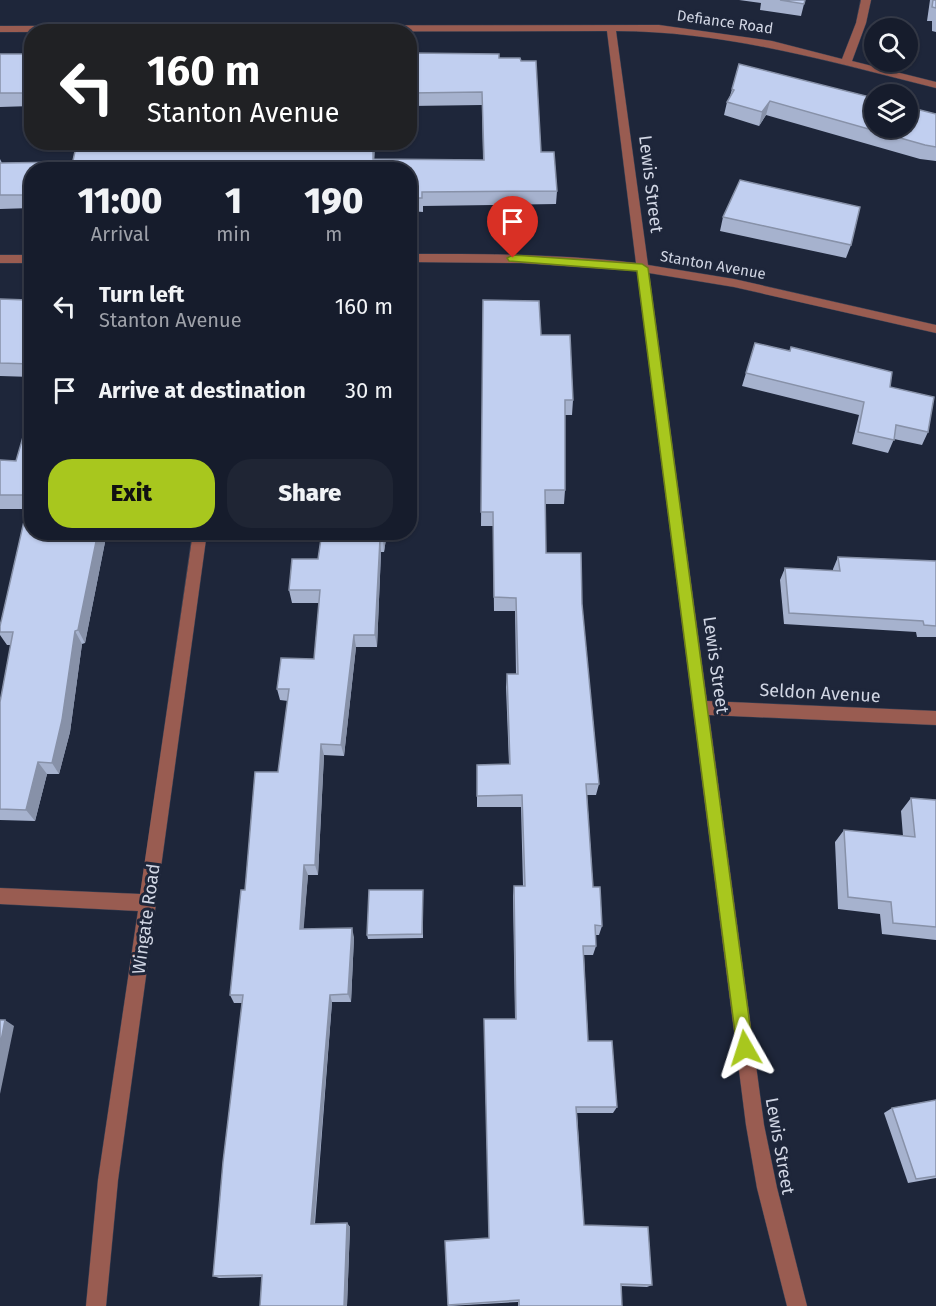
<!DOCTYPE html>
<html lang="en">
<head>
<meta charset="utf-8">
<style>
	:root { --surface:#161c2c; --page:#1f2534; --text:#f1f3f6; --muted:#9ea1a9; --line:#353a48; --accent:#a8c71e }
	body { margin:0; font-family:"Fira Sans",sans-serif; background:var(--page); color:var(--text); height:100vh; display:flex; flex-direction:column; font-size:22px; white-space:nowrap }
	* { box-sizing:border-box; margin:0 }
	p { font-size:20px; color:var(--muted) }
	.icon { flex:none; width:33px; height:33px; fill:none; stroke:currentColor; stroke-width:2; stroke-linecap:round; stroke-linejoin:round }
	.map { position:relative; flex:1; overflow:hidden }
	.drawer { position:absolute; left:24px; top:162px; width:393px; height:378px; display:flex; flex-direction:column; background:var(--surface); border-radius:24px; box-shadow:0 2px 4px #0004,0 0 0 2px var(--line) }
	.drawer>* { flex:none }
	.banner { position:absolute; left:24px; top:24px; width:393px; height:126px; border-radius:24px; box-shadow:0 2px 4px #0004,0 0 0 2px var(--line); background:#202124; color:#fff; overflow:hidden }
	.tools { position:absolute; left:864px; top:18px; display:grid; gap:12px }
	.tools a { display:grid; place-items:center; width:54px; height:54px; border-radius:50%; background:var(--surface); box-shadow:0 2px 4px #0004,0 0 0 2px var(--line); font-size:30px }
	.pin { position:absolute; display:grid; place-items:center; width:51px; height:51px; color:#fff; margin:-62px -26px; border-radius:50% 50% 50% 0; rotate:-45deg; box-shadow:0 0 6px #0007 }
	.pin .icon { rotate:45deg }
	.me { position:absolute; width:66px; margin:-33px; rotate:354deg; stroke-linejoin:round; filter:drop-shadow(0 0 4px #0008) }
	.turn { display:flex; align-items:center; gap:21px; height:126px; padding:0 24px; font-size:27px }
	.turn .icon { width:78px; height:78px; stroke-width:2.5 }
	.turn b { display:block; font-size:42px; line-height:51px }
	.eta { display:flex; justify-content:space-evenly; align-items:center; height:102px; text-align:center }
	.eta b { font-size:36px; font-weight:800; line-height:42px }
	.button { display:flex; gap:12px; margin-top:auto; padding:12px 24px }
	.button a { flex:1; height:69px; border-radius:24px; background:var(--accent); color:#111; font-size:24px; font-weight:800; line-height:69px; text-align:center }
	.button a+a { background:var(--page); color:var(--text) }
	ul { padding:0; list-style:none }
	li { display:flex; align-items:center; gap:18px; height:84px; padding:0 24px }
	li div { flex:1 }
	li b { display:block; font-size:22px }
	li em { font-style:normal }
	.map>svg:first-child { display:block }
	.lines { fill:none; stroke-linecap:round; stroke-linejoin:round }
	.minor-casing { stroke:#3b4255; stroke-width:1 }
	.minor { fill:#995c51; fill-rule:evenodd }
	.wall { fill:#a6b2ce }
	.shaded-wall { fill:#8791a8 }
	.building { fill:#c1cff0; stroke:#8791a8; stroke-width:1.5 }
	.route { fill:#a8c71e; stroke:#6d8114; stroke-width:1.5 }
	.labels { text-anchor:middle; stroke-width:6; stroke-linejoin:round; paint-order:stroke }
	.far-street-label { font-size:15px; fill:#d1d6e4; stroke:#1e263a }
	.street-label { font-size:18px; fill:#d1d6e4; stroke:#1e263a }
</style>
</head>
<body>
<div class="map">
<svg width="936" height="1306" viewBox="0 0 936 1306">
	<rect width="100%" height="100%" fill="#1e263a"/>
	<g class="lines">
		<defs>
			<g id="minor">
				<path d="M 861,0 L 871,0 L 866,23 L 852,61 L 936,82 L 936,88 C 831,62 726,31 616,31 L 648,265 L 734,279 L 936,325 L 936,333 L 734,287 L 649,273 L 707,701 L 936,711 L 936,725 L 709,715 L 764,1125 L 777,1188 L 807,1306 L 787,1306 L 757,1188 L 746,1125 L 637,271 L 521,263 L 410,262 L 410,254 C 485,254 561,254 636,263 L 607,31 L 0,32 L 0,26 L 659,25 L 772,41 L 842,59 L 856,23 Z"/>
				<rect x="0" y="255" width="32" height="8"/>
				<path d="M 193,532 L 207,532 L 118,1180 L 106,1306 L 86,1306 L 98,1180 L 138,911 L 0,904 L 0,888 L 140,894 Z"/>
			</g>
		</defs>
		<use href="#minor" class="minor-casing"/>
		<use href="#minor" class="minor"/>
	</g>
	<g class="wall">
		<path d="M 739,0 L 805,0 L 801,16 L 760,10 L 761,3 Z"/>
		<path d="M 930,0 L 936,0 L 936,32 L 932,31 L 932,21 L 927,21 Z"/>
		<path d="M 410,53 L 499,58 L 521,61 L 541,152 L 557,191 L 556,204 L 423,206 L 423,212 L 410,211 L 410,170 L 32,170 L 32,208 L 0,209 L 0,159 L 2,163 L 71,162 L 72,165 L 77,142 L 375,142 L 374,159 L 483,160 L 482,105 L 410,106 Z"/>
		<path d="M 0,54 L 32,54 L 32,106 L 0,107 Z"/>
		<path d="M 732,89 L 936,114 L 936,161 L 920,159 L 766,115 L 759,126 L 724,115 L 727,102 L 730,96 Z"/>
		<path d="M 723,217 L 851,245 L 846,258 L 720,231 Z"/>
		<path d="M 0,299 L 27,300 L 29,305 L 32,305 L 32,377 L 0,376 Z"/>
		<path d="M 483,300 L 541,335 L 573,400 L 572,415 L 565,415 L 565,490 L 564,504 L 546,504 L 546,553 L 582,604 L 599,784 L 596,795 L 587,795 L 593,887 L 602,926 L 599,935 L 596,935 L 596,946 L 593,955 L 584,955 L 588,1041 L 617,1107 L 613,1113 L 577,1113 L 584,1225 L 652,1285 L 647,1287 L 621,1286 L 622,1306 L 518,1306 L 518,1302 L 448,1306 L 445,1241 L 489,1238 L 484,1019 L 515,1019 L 513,896 L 514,886 L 523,886 L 521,807 L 477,807 L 477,765 L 509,764 L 506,687 L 507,674 L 516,674 L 515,611 L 494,611 L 493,526 L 481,526 Z"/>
		<path d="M 746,373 L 890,387 L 928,432 L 922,445 L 894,439 L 888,453 L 852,444 L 859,415 L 742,386 Z"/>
		<path d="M 32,437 L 32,532 L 107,532 L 85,643 L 82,644 L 70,732 L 59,774 L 47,774 L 35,821 L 0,820 L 0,702 L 11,645 L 7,645 L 0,635 L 0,626 L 27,509 L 0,509 L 0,460 L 16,461 Z"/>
		<path d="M 387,532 L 384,552 L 381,552 L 377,647 L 356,647 L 344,756 L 324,755 L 318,875 L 308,875 L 303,929 L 354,937 L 351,1002 L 332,1002 L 315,1224 L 347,1223 L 350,1227 L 347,1306 L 260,1306 L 262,1277 L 219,1278 L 213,1276 L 242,1003 L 234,1003 L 230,995 L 245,890 L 278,772 L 288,701 L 280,700 L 277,689 L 314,659 L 319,603 L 292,603 L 289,590 L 318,559 Z"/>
		<path d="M 838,557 L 936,561 L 936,637 L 917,637 L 916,632 L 784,624 L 780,580 L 785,568 L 833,571 L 833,569 Z"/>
		<path d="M 911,798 L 936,800 L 936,940 L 882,934 L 880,914 L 838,909 L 835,842 L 844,830 L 903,836 L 901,811 Z"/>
		<path d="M 423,894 L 423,938 L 368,939 L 367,935 Z"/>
		<path d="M 936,1100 L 936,1178 L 908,1183 L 884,1113 L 892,1108 Z"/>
	</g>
	<g class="shaded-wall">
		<path d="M 770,101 L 766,115 L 759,126 L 762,112 Z"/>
		<path d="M 373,142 L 375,142 L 374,170 L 373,159 Z"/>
		<path d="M 98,532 L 107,532 L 85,643 L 78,630 Z"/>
		<path d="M 384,532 L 387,532 L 384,552 L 383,539 Z"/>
		<path d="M 380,539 L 381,552 L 377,647 L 375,635 Z"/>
		<path d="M 75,631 L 82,644 L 70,732 L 59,774 L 52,763 Z"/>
		<path d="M 354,635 L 356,647 L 344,756 L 341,745 Z"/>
		<path d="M 321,744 L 324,755 L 318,875 L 315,865 Z"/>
		<path d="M 38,762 L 47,774 L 35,821 L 26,810 Z"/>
		<path d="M 304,865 L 308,875 L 303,937 L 300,929 Z"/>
		<path d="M 352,928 L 354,937 L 351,1002 L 348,994 Z"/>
		<path d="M 330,995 L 332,1002 L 314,1227 L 311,1224 Z"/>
		<path d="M 5,1020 L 14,1026 L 0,1094 L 0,1046 Z"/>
		<path d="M 347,1223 L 350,1227 L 347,1306 L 344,1306 Z"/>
	</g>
	<g class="building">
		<path d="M 780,0 L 805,0 L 804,4 Z"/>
		<path d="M 933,0 L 936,0 L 936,8 L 932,7 Z"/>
		<path d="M 410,53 L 499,54 L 499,58 L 520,58 L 521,61 L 536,61 L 541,152 L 554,152 L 557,191 L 422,192 L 422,198 L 410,198 L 410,170 L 71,170 L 77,142 L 373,142 L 373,159 L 484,160 L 482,92 L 410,93 Z"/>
		<rect x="0" y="54" width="32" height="39"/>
		<path d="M 739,64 L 874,98 L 874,128 L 908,128 L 908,107 L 936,114 L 936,147 L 925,145 L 770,101 L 762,112 L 727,102 L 734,90 L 732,89 Z"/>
		<path d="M 71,162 L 69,170 L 32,170 L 32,195 L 0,195 L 0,163 Z"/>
		<path d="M 740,180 L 860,207 L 851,245 L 723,217 Z"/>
		<path d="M 0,299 L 27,300 L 25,305 L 32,305 L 32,364 L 0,363 Z"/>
		<path d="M 483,300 L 539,301 L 541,335 L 570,335 L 573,400 L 565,400 L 565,490 L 545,490 L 546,553 L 581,553 L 582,604 L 599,784 L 586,784 L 593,887 L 600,887 L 602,926 L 595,925 L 596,946 L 583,946 L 588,1041 L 612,1041 L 617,1107 L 576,1107 L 584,1225 L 648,1227 L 652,1285 L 621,1284 L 622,1306 L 519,1306 L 519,1300 L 448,1305 L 445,1241 L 489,1238 L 484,1019 L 516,1019 L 514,886 L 525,886 L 522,795 L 477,796 L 477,765 L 510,764 L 507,674 L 518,674 L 516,598 L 494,597 L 493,512 L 481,512 Z"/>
		<path d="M 755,343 L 790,351 L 791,347 L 892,372 L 890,387 L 934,397 L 928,432 L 896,425 L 894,440 L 858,432 L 864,402 L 746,373 Z"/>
		<path d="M 23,437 L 32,437 L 32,532 L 98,532 L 78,630 L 75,631 L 62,720 L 52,763 L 38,762 L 26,810 L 0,809 L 0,702 L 13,632 L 0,632 L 0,626 L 30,495 L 0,495 L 0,460 L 16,461 Z"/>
		<path d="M 322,532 L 384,532 L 383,539 L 380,539 L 375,635 L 354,635 L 341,745 L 321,744 L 315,865 L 304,865 L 300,929 L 352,928 L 348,994 L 330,995 L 311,1224 L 347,1223 L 344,1306 L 260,1306 L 262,1275 L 213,1276 L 223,1162 L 243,995 L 230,995 L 241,890 L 245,890 L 255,772 L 278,772 L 289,689 L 277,689 L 281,658 L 314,659 L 320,590 L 289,590 L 292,559 L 318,559 Z"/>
		<path d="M 838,557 L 936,561 L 936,626 L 924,625 L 923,621 L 789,613 L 785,568 L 840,571 Z"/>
		<path d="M 911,798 L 936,800 L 936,927 L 893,923 L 891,902 L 848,897 L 844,830 L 915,837 Z"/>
		<path d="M 369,890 L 423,890 L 422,934 L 367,935 Z"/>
		<path d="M 0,1020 L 5,1020 L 0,1046 Z"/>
		<path d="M 936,1100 L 936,1176 L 916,1179 L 892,1108 Z"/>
	</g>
	<path class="route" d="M 513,255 L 642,264 L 648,268 L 753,1048 L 751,1053 L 745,1056 L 739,1053 L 737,1048 L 637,271 L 509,261 L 507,258 Z"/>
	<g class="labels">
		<g class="far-street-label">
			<text transform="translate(725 22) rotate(8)" y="5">Defiance Road</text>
			<text transform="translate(713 265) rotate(10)" y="5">Stanton Avenue</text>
		</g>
		<g class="street-label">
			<text transform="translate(651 184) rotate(83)" y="6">Lewis Street</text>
			<text transform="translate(716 665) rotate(82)" y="6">Lewis Street</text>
			<text transform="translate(820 693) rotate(3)" y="6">Seldon Avenue</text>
			<text transform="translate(146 919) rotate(-82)" y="6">Wingate Road</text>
			<text transform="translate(780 1146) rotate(80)" y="6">Lewis Street</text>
		</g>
	</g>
</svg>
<div class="tools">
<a><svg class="icon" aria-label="search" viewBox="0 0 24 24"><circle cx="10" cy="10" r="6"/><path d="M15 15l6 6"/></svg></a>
<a><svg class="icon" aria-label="layers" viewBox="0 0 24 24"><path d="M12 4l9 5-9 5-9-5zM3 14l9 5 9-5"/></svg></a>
</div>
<div class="pin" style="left:513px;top:258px;background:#d93025"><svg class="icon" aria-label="arrive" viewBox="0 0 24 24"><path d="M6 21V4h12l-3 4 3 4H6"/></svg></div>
<svg class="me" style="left:745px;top:1048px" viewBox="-20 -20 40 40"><path d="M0-17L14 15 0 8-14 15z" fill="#a8c71e" stroke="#fff" stroke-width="4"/></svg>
<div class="banner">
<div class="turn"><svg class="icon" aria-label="left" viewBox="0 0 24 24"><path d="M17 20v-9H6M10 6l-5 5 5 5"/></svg><div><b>160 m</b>Stanton Avenue</div></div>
</div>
<section class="drawer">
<div class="eta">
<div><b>11:00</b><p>Arrival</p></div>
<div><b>1</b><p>min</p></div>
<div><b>190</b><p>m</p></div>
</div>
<ul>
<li><svg class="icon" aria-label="left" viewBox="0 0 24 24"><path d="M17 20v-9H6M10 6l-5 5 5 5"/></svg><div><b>Turn left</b><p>Stanton Avenue</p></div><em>160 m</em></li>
<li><svg class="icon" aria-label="arrive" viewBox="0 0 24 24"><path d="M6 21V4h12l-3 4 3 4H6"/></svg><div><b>Arrive at destination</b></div><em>30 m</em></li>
</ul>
<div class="button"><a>Exit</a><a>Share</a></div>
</section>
</div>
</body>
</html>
